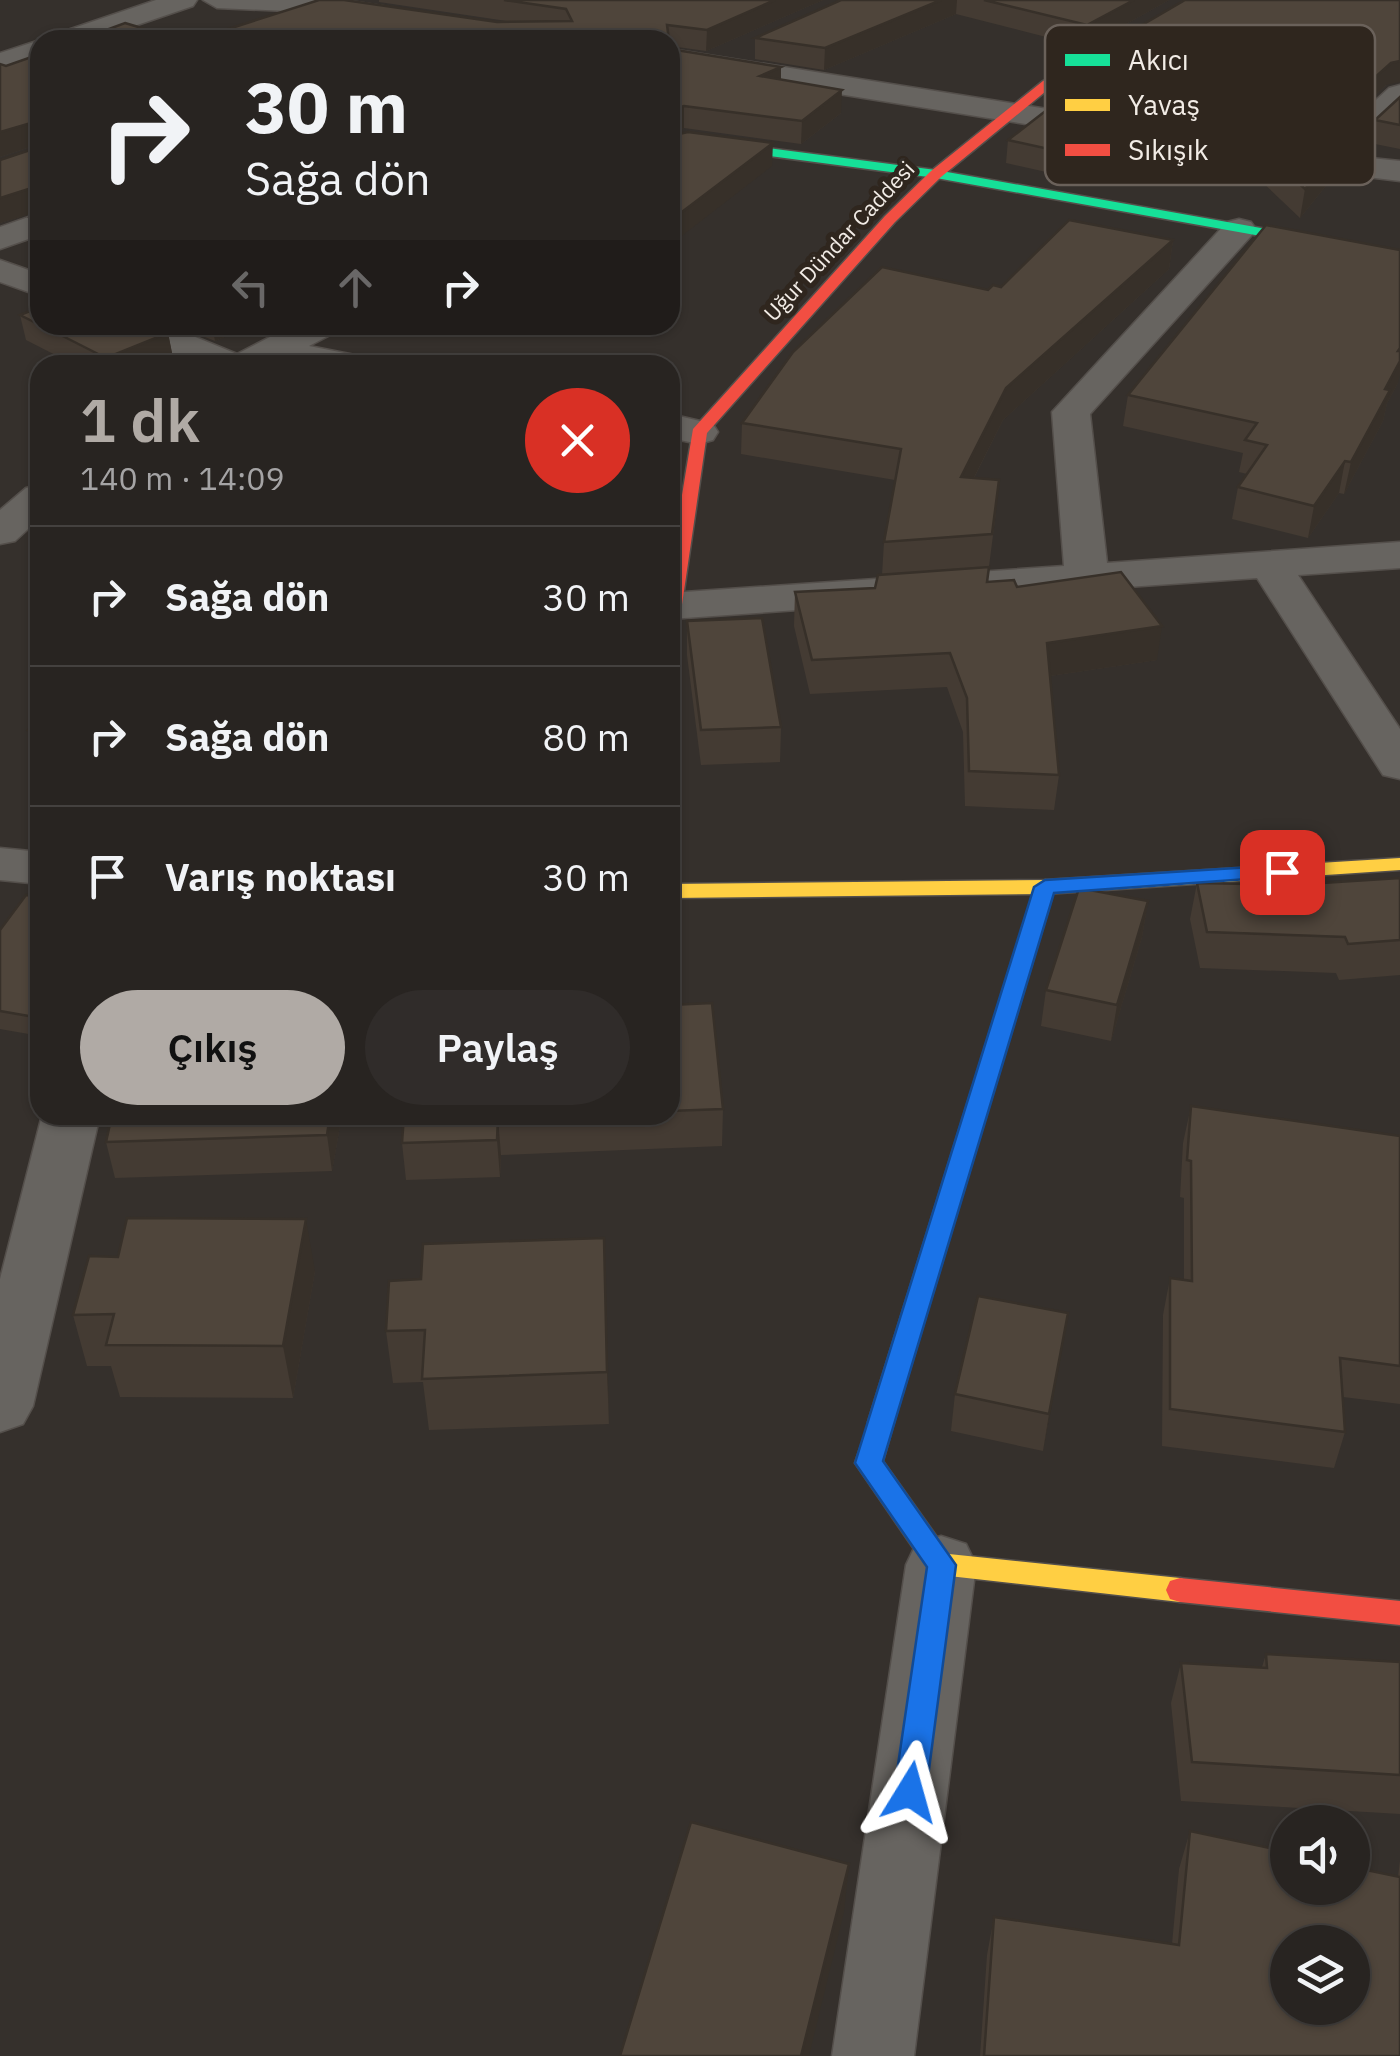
<!DOCTYPE html>
<html lang="tr">
<head>
<meta charset="utf-8">
<style>
	:root { --surface:#282421; --page:#302c2a; --text:#f1f3f6; --muted:#a5a4a5; --line:#44413f; --accent:#b0aaa5 }
	body { margin:0; font-family:"IBM Plex Sans",sans-serif; background:var(--page); color:var(--text); height:100vh; display:flex; flex-direction:column; font-size:38px; white-space:nowrap }
	* { box-sizing:border-box; margin:0 }
	p { font-size:32px; color:var(--muted) }
	.icon { flex:none; width:55px; height:55px; fill:none; stroke:currentColor; stroke-width:2; stroke-linecap:round; stroke-linejoin:round }
	.map { position:relative; flex:1; overflow:hidden }
	.drawer { position:absolute; left:30px; top:355px; width:650px; height:770px; display:flex; flex-direction:column; background:var(--surface); border-radius:30px; box-shadow:0 2px 8px #0004,0 0 0 2px var(--line) }
	.drawer>* { flex:none }
	.guide { position:absolute; left:30px; top:30px; width:650px; height:305px; border-radius:30px; box-shadow:0 2px 8px #0004,0 0 0 2px var(--line); background:#282421; color:var(--text); overflow:hidden }
	.controls { position:absolute; left:1270px; top:1805px; display:grid; gap:20px }
	.controls a { display:grid; place-items:center; width:100px; height:100px; border-radius:50%; background:var(--surface); box-shadow:0 2px 8px #0004,0 0 0 2px var(--line); font-size:50px }
	.pin { position:absolute; display:grid; place-items:center; width:85px; height:85px; color:#fff; margin:-42px; border-radius:20px; box-shadow:0 5px 15px #0006 }
	.me { position:absolute; width:110px; margin:-55px; rotate:8deg; stroke-linejoin:round; filter:drop-shadow(0 0 8px #0008) }
	.turn { display:flex; align-items:center; gap:35px; height:210px; padding:0 50px; font-size:45px }
	.turn .icon { width:130px; height:130px; stroke-width:2.5 }
	.turn b { display:block; font-size:70px; line-height:85px }
	.lanes { display:flex; align-items:center; height:95px; padding:0 50px; background:#0003; justify-content:center; gap:50px; direction:ltr }
	.lanes .off { opacity:.35 }
	.round { display:grid; place-items:center; flex:none; width:105px; height:105px; border-radius:52px; background:var(--page) }
	.overview { display:flex; align-items:center; justify-content:space-between; height:170px; padding:0 50px }
	h1 { font-size:60px; font-weight:600; line-height:75px; color:var(--accent) }
	.cta { display:flex; gap:20px; margin-top:auto; padding:20px 50px }
	.cta a { flex:1; height:115px; border-radius:60px; background:var(--accent); color:#111; font-size:40px; font-weight:600; line-height:115px; text-align:center }
	.cta a+a { background:var(--page); color:var(--text) }
	ul { padding:0; list-style:none }
	li { display:flex; align-items:center; gap:30px; height:140px; padding:0 50px; border-top:2px solid var(--line) }
	li div { flex:1 }
	li b { display:block; font-size:38px }
	li em { font-style:normal }
	.map>svg:first-child { display:block }
	.lines { fill:none; stroke-linecap:round; stroke-linejoin:round }
	.street-casing { stroke:#544f4b; stroke-width:3 }
	.fast-casing { stroke:#544f4b; stroke-width:3 }
	.slow-casing { stroke:#544f4b; stroke-width:3 }
	.jam-casing { stroke:#544f4b; stroke-width:3 }
	.street { fill:#676460; fill-rule:evenodd }
	.fast { fill:#16e098; fill-rule:evenodd }
	.slow { fill:#ffcf43; fill-rule:evenodd }
	.jam { fill:#f24e42; fill-rule:evenodd }
	.wall { fill:#443b33 }
	.shaded-wall { fill:#373029 }
	.building { fill:#4f453b; stroke:#373029; stroke-width:2.5; fill-rule:evenodd }
	.route { fill:#1a73e8; stroke:#114b97; stroke-width:2.5 }
	.labels { text-anchor:middle; stroke-width:10; stroke-linejoin:round; paint-order:stroke }
	.far-street-label { font-size:22px; fill:#f2ece6; stroke:#2f261e }
	.key { fill:#2f261e; stroke:#6a615a; stroke-width:2.5 }
	.key-label { font-size:28px; fill:#f2ece6 }
</style>
</head>
<body>
<div class="map">
<svg width="1400" height="2056" viewBox="0 0 1400 2056">
	<rect width="100%" height="100%" fill="#35302c"/>
	<g class="lines">
		<defs>
			<g id="street">
				<path d="M 156,0 L 197,0 L 193,6 L 93,40 L 52,40 L 56,34 Z"/>
				<path d="M 203,0 L 343,0 L 388,7 L 392,13 L 378,21 L 311,12 L 217,8 Z"/>
				<path d="M 40,40 L 40,58 L 0,71 L 0,53 Z"/>
				<path d="M 670,49 L 1319,152 L 1389,88 L 1400,85 L 1400,110 L 1351,156 L 1400,161 L 1400,181 L 1326,172 L 670,67 Z"/>
				<path d="M 40,213 L 40,235 L 0,249 L 0,227 Z"/>
				<path d="M 1239,219 L 1251,222 L 1256,229 L 1251,236 L 1090,414 L 1107,563 L 1400,542 L 1400,568 L 1298,575 L 1400,729 L 1400,779 L 1383,775 L 1257,578 L 670,619 L 670,593 L 1064,566 L 1052,412 L 1227,222 Z"/>
				<path d="M 0,260 L 40,274 L 40,296 L 0,282 Z"/>
				<path d="M 117,325 L 166,325 L 237,354 L 293,325 L 339,325 L 334,333 L 309,346 L 365,357 L 371,365 L 278,362 L 199,365 L 122,333 Z"/>
				<path d="M 670,414 L 713,424 L 718,432 L 713,440 L 699,444 L 670,438 Z"/>
				<path d="M 40,485 L 40,518 L 15,541 L 0,544 L 0,510 L 26,488 Z"/>
				<path d="M 0,848 L 40,852 L 40,884 L 0,880 Z"/>
				<path d="M 42,1115 L 100,1115 L 33,1406 L 23,1424 L 0,1432 L 0,1279 Z"/>
				<path d="M 941,1536 L 966,1544 L 976,1565 L 914,2056 L 832,2056 L 906,1565 L 916,1544 Z"/>
			</g>
			<g id="fast">
				<path d="M 684,137 L 936,170 L 1400,253 L 1400,261 L 936,178 L 685,145 L 670,151 L 670,142 Z"/>
				<path d="M 1045,880 L 1055,887 L 894,1422 L 890,1430 L 881,1433 L 872,1430 L 868,1422 L 1035,887 Z"/>
			</g>
			<g id="slow">
				<path d="M 1400,858 L 1400,870 L 1045,894 L 670,898 L 670,884 L 1045,880 Z"/>
				<path d="M 881,1411 L 890,1414 L 894,1422 L 883,1461 L 949,1554 L 1180,1578 L 1190,1581 L 1194,1590 L 1190,1599 L 1180,1602 L 931,1574 L 855,1463 L 872,1414 Z"/>
			</g>
			<g id="jam">
				<path d="M 1189,0 L 1203,0 L 1051,87 L 941,177 L 895,222 L 707,433 L 679,625 L 670,630 L 670,567 L 693,429 L 885,216 L 931,171 L 1043,81 Z"/>
				<path d="M 1180,1578 L 1400,1601 L 1400,1625 L 1180,1602 L 1170,1599 L 1166,1590 L 1170,1581 Z"/>
			</g>
		</defs>
		<use href="#street" class="street-casing"/>
		<use href="#fast" class="fast-casing"/>
		<use href="#slow" class="slow-casing"/>
		<use href="#jam" class="jam-casing"/>
		<use href="#street" class="street"/>
		<use href="#fast" class="fast"/>
		<use href="#slow" class="slow"/>
		<use href="#jam" class="jam"/>
	</g>
	<g class="wall">
		<path d="M 379,0 L 823,0 L 706,51 L 670,46 L 670,40 L 194,40 L 513,22 L 379,2 Z"/>
		<path d="M 841,0 L 1169,0 L 1085,47 L 956,14 L 824,70 L 755,59 L 755,38 Z"/>
		<path d="M 1125,35 L 1386,85 L 1320,146 L 1339,149 L 1333,177 L 1300,218 L 1259,179 L 1263,151 L 1278,139 L 1185,119 L 1178,126 L 1073,109 L 1076,87 L 1123,50 Z"/>
		<path d="M 670,49 L 781,67 L 781,79 L 841,113 L 801,144 L 684,128 L 670,133 Z"/>
		<path d="M 40,54 L 40,243 L 35,241 L 30,217 L 39,211 L 0,223 L 39,144 L 0,157 L 0,64 L 6,66 Z"/>
		<path d="M 1400,97 L 1400,149 L 1370,143 L 1375,120 Z"/>
		<path d="M 1155,126 L 1152,148 L 1109,186 L 1006,163 L 1008,140 Z"/>
		<path d="M 1173,240 L 1169,269 L 1003,420 L 974,478 L 996,512 L 987,582 L 1017,587 L 1157,660 L 1050,676 L 1059,775 L 1054,810 L 965,806 L 963,732 L 947,687 L 810,694 L 794,626 L 795,592 L 875,588 L 882,575 L 884,542 L 895,480 L 741,454 L 742,423 L 1001,287 Z"/>
		<path d="M 20,315 L 168,333 L 173,358 L 156,365 L 75,365 L 26,340 Z"/>
		<path d="M 175,325 L 253,325 L 215,341 Z"/>
		<path d="M 1398,383 L 1387,403 L 1383,421 L 1344,494 L 1339,493 L 1308,538 L 1232,519 L 1238,487 L 1247,474 L 1239,472 L 1243,453 L 1123,426 L 1128,395 Z"/>
		<path d="M 687,621 L 781,727 L 780,762 L 701,765 L 687,655 Z"/>
		<path d="M 40,717 L 40,764 L 36,763 L 28,730 Z"/>
		<path d="M 1400,878 L 1400,975 L 1339,980 L 1336,973 L 1200,968 L 1190,919 L 1197,883 L 1291,885 Z"/>
		<path d="M 40,897 L 40,1036 L 0,1029 L 0,930 Z"/>
		<path d="M 1148,901 L 1142,937 L 1111,1041 L 1041,1026 L 1046,990 Z"/>
		<path d="M 670,1005 L 723,1109 L 722,1146 L 501,1155 L 500,1177 L 406,1180 L 402,1143 L 404,1115 L 670,1115 Z"/>
		<path d="M 1191,1106 L 1400,1136 L 1400,1404 L 1343,1397 L 1345,1432 L 1334,1468 L 1162,1446 L 1163,1315 L 1170,1278 L 1184,1280 L 1184,1198 L 1180,1197 L 1183,1143 Z"/>
		<path d="M 342,1115 L 332,1171 L 115,1178 L 106,1142 Z"/>
		<path d="M 604,1238 L 609,1424 L 429,1430 L 423,1382 L 393,1383 L 386,1331 L 421,1279 Z"/>
		<path d="M 315,1271 L 293,1398 L 120,1397 L 111,1366 L 87,1366 L 73,1315 Z"/>
		<path d="M 1068,1313 L 1043,1451 L 951,1431 L 955,1394 Z"/>
		<path d="M 1266,1654 L 1400,1662 L 1400,1814 L 1181,1801 L 1171,1703 L 1181,1663 L 1262,1667 Z"/>
		<path d="M 1190,1831 L 1398,1877 L 1400,1861 L 1400,2056 L 980,2056 L 987,1955 L 994,1917 L 1172,1944 L 1179,1869 Z"/>
	</g>
	<g class="shaded-wall">
		<path d="M 775,0 L 823,0 L 706,51 L 707,30 Z"/>
		<path d="M 941,0 L 957,0 L 956,14 L 824,70 L 825,48 Z"/>
		<path d="M 1134,0 L 1169,0 L 1085,47 L 1087,25 Z"/>
		<path d="M 1400,61 L 1400,82 L 1386,85 L 1318,148 L 1322,125 L 1391,63 Z"/>
		<path d="M 781,67 L 781,89 L 760,76 Z"/>
		<path d="M 842,90 L 841,113 L 801,144 L 802,121 Z"/>
		<path d="M 1188,97 L 1185,119 L 1178,126 L 1181,103 Z"/>
		<path d="M 684,106 L 684,128 L 670,133 L 670,110 Z"/>
		<path d="M 34,122 L 39,144 L 0,157 L 0,132 Z"/>
		<path d="M 1155,126 L 1152,148 L 1109,186 L 1112,163 Z"/>
		<path d="M 773,143 L 772,166 L 670,245 L 670,221 Z"/>
		<path d="M 1339,149 L 1333,177 L 1300,218 L 1305,189 Z"/>
		<path d="M 38,186 L 40,211 L 0,223 L 0,198 Z"/>
		<path d="M 1173,240 L 1169,269 L 1003,420 L 958,509 L 961,477 L 1006,388 Z"/>
		<path d="M 212,325 L 253,325 L 215,341 Z"/>
		<path d="M 168,333 L 173,358 L 156,365 L 107,365 L 106,358 Z"/>
		<path d="M 1400,348 L 1400,375 L 1398,383 L 1387,403 L 1383,421 L 1344,494 L 1351,462 L 1385,389 Z"/>
		<path d="M 1345,461 L 1339,493 L 1308,538 L 1314,506 Z"/>
		<path d="M 1162,626 L 1157,660 L 1043,677 L 1047,643 Z"/>
		<path d="M 1148,901 L 1142,937 L 1111,1041 L 1117,1005 Z"/>
		<path d="M 330,1115 L 342,1115 L 332,1171 L 327,1135 Z"/>
		<path d="M 498,1118 L 501,1155 L 500,1177 L 497,1140 Z"/>
		<path d="M 306,1219 L 315,1271 L 293,1398 L 283,1346 Z"/>
		<path d="M 604,1238 L 606,1289 L 609,1424 L 607,1372 Z"/>
		<path d="M 1068,1313 L 1062,1350 L 1043,1451 L 1049,1414 Z"/>
		<path d="M 849,1864 L 844,1912 L 809,2056 L 801,2056 Z"/>
	</g>
	<g class="building">
		<path d="M 319,0 L 344,0 L 497,22 L 572,21 L 566,9 L 504,0 L 775,0 L 707,30 L 667,25 L 669,40 L 194,40 Z"/>
		<path d="M 841,0 L 941,0 L 825,48 L 755,38 Z"/>
		<path d="M 984,0 L 1134,0 L 1087,25 Z"/>
		<path d="M 1185,0 L 1400,0 L 1400,61 L 1391,63 L 1322,125 L 1188,97 L 1181,103 L 1076,87 L 1139,38 L 1125,35 Z"/>
		<path d="M 125,23 L 182,40 L 79,40 Z"/>
		<path d="M 670,49 L 781,67 L 760,76 L 842,90 L 802,121 L 684,106 L 670,110 Z"/>
		<path d="M 40,54 L 40,220 L 30,217 L 39,211 L 38,186 L 0,198 L 0,160 L 39,147 L 39,125 L 34,122 L 0,132 L 0,64 L 6,66 Z"/>
		<path d="M 1400,97 L 1400,125 L 1375,120 Z"/>
		<path d="M 1048,109 L 1155,126 L 1112,163 L 1008,140 Z"/>
		<path d="M 688,132 L 773,143 L 670,221 L 670,136 Z"/>
		<path d="M 1274,139 L 1339,149 L 1305,189 L 1263,151 Z"/>
		<path d="M 1069,220 L 1173,240 L 1006,388 L 961,477 L 999,480 L 992,534 L 884,542 L 901,449 L 742,423 L 793,352 L 882,267 L 988,290 L 993,285 L 1001,287 Z"/>
		<path d="M 1266,225 L 1400,250 L 1400,348 L 1398,351 L 1400,351 L 1400,361 L 1385,389 L 1390,390 L 1351,462 L 1345,461 L 1314,506 L 1238,487 L 1267,445 L 1245,440 L 1257,423 L 1128,395 Z"/>
		<path d="M 40,307 L 40,325 L 20,315 Z"/>
		<path d="M 41,325 L 149,325 L 168,333 L 106,358 Z"/>
		<path d="M 989,567 L 987,582 L 1014,580 L 1017,587 L 1121,572 L 1162,626 L 1047,643 L 1059,775 L 969,771 L 967,698 L 950,653 L 812,660 L 795,592 L 875,588 L 878,575 Z"/>
		<path d="M 762,618 L 781,727 L 701,730 L 687,621 Z"/>
		<path d="M 40,717 L 40,733 L 28,730 Z"/>
		<path d="M 1400,878 L 1400,940 L 1348,944 L 1345,937 L 1207,932 L 1197,883 L 1291,885 Z"/>
		<path d="M 1079,888 L 1148,901 L 1117,1005 L 1046,990 Z"/>
		<path d="M 26,895 L 40,897 L 40,1018 L 0,1011 L 0,930 Z"/>
		<path d="M 712,1003 L 723,1109 L 670,1111 L 670,1005 Z"/>
		<path d="M 1191,1106 L 1400,1136 L 1400,1366 L 1340,1358 L 1345,1432 L 1170,1409 L 1170,1278 L 1192,1281 L 1191,1161 L 1187,1160 Z"/>
		<path d="M 112,1115 L 330,1115 L 327,1135 L 106,1142 Z"/>
		<path d="M 404,1115 L 580,1115 L 498,1118 L 497,1140 L 402,1143 Z"/>
		<path d="M 127,1218 L 306,1219 L 283,1346 L 106,1345 L 114,1314 L 73,1315 L 89,1256 L 118,1257 Z"/>
		<path d="M 604,1238 L 607,1372 L 422,1379 L 425,1330 L 386,1331 L 389,1281 L 421,1279 L 423,1244 Z"/>
		<path d="M 978,1296 L 1068,1313 L 1049,1414 L 955,1394 Z"/>
		<path d="M 1266,1654 L 1400,1662 L 1400,1775 L 1192,1762 L 1181,1663 L 1267,1668 Z"/>
		<path d="M 691,1822 L 849,1864 L 801,2056 L 620,2056 Z"/>
		<path d="M 1190,1831 L 1288,1852 L 1288,1888 L 1352,1888 L 1352,1867 L 1400,1877 L 1400,2056 L 984,2056 L 994,1917 L 1179,1945 ZM 1288,1942 L 1352,1942 L 1352,2008 L 1288,2008 Z"/>
	</g>
	<path class="route" d="M 1282,865 L 1292,872 L 1289,876 L 1054,893 L 883,1461 L 956,1565 L 926,1792 L 921,1802 L 910,1806 L 899,1802 L 894,1792 L 927,1567 L 855,1463 L 1034,887 L 1045,880 Z"/>
	<g class="labels">
		<g class="far-street-label">
			<text transform="translate(839 241) rotate(-47)" y="8">Uğur Dündar Caddesi</text>
		</g>
	</g>
	<rect x="1045" y="25" width="330" height="160" rx="15" class="key"/>
	<rect x="1065" y="54" width="45" height="12" fill="#16e098"/>
	<rect x="1065" y="99" width="45" height="12" fill="#ffcf43"/>
	<rect x="1065" y="144" width="45" height="12" fill="#f24e42"/>
	<g class="key-label">
		<text x="1128" y="70">Akıcı</text>
		<text x="1128" y="115">Yavaş</text>
		<text x="1128" y="160">Sıkışık</text>
	</g>
</svg>
<div class="controls">
<a><svg class="icon" aria-label="sound" viewBox="0 0 24 24"><path d="M4 9h4l5-4v14l-5-4H4zM17 9q2 3 0 6"/></svg></a>
<a><svg class="icon" aria-label="layers" viewBox="0 0 24 24"><path d="M12 4l9 5-9 5-9-5zM3 14l9 5 9-5"/></svg></a>
</div>
<div class="pin" style="left:1282px;top:872px;background:#d93025"><svg class="icon" aria-label="arrive" viewBox="0 0 24 24"><path d="M6 21V4h12l-3 4 3 4H6"/></svg></div>
<svg class="me" style="left:910px;top:1792px" viewBox="-20 -20 40 40"><path d="M0-17L14 15 0 8-14 15z" fill="#1a73e8" stroke="#fff" stroke-width="4"/></svg>
<div class="guide">
<div class="turn"><svg class="icon" aria-label="right" viewBox="0 0 24 24"><path d="M7 20v-9h11M14 6l5 5-5 5"/></svg><div><b>30 m</b>Sağa dön</div></div>
<div class="lanes"><svg class="icon off" aria-label="left" viewBox="0 0 24 24"><path d="M17 20v-9H6M10 6l-5 5 5 5"/></svg><svg class="icon off" aria-label="ahead" viewBox="0 0 24 24"><path d="M12 20V5M6 11l6-6 6 6"/></svg><svg class="icon" aria-label="right" viewBox="0 0 24 24"><path d="M7 20v-9h11M14 6l5 5-5 5"/></svg></div>
</div>
<section class="drawer">
<div class="overview"><div><h1>1 dk</h1><p>140 m · 14:09</p></div><a class="round" style="background:#d93025;color:#fff"><svg class="icon" aria-label="close" viewBox="0 0 24 24"><path d="M6 6l12 12M18 6L6 18"/></svg></a></div>
<ul>
<li><svg class="icon" aria-label="right" viewBox="0 0 24 24"><path d="M7 20v-9h11M14 6l5 5-5 5"/></svg><div><b>Sağa dön</b></div><em>30 m</em></li>
<li><svg class="icon" aria-label="right" viewBox="0 0 24 24"><path d="M7 20v-9h11M14 6l5 5-5 5"/></svg><div><b>Sağa dön</b></div><em>80 m</em></li>
<li><svg class="icon" aria-label="arrive" viewBox="0 0 24 24"><path d="M6 21V4h12l-3 4 3 4H6"/></svg><div><b>Varış noktası</b></div><em>30 m</em></li>
</ul>
<div class="cta"><a>Çıkış</a><a>Paylaş</a></div>
</section>
</div>
</body>
</html>
